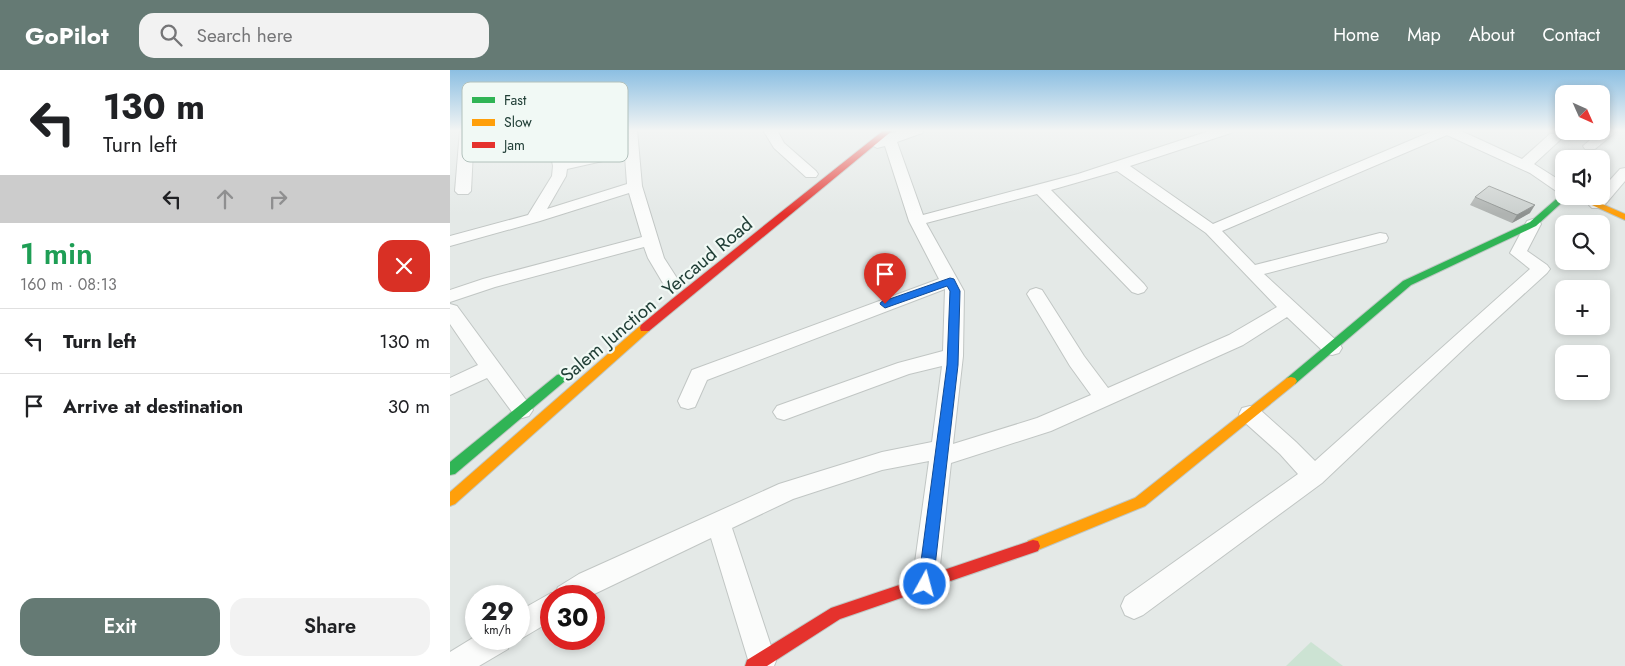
<!DOCTYPE html>
<html lang="en">
<head>
<meta charset="utf-8">
<style>
	:root { --surface:#fff; --page:#f2f2f2; --text:#202124; --muted:#757577; --line:#e0e0e0; --accent:#657a74 }
	body { margin:0; font-family:Jost,sans-serif; background:var(--page); color:var(--text); height:100vh; display:flex; flex-direction:column; font-size:19px; white-space:nowrap }
	* { box-sizing:border-box; margin:0 }
	p { font-size:16px; color:var(--muted) }
	.icon { flex:none; width:28px; height:28px; fill:none; stroke:currentColor; stroke-width:2; stroke-linecap:round; stroke-linejoin:round }
	.map { position:relative; flex:1; overflow:hidden }
	.drawer { display:flex; flex-direction:column; background:var(--surface); width:450px }
	.drawer>* { flex:none }
	.banner { background:#fff; color:var(--text); overflow:hidden }
	.needle { width:32px; rotate:135deg }
	.tools { position:absolute; left:1105px; top:15px; display:grid; gap:10px }
	.tools a { display:grid; place-items:center; width:55px; height:55px; border-radius:10px; background:var(--surface); box-shadow:0 2px 8px #0003; font-size:25px }
	.speed { position:absolute; left:15px; top:515px; display:flex; gap:10px; font-size:25px; font-weight:700; text-align:center }
	.speed>* { display:grid; place-content:center; width:65px; height:65px; border-radius:50%; background:var(--surface); box-shadow:0 2px 8px #0003; line-height:1 }
	.speed small { font-size:12px; font-weight:400 }
	.speed .limit { border:8px solid #d22; background:#fff; color:#111 }
	.pin { position:absolute; display:grid; place-items:center; width:42px; height:42px; color:#fff; margin:-51px -21px; border-radius:50% 50% 50% 0; rotate:-45deg; box-shadow:0 0 5px #0007 }
	.pin .icon { rotate:45deg }
	.me { position:absolute; width:55px; margin:-28px; rotate:7deg; stroke-linejoin:round; filter:drop-shadow(0 0 4px #0008) }
	.turn { display:flex; align-items:center; gap:18px; height:105px; padding:0 20px; font-size:22px }
	.turn .icon { width:65px; height:65px; stroke-width:2.5 }
	.turn b { display:block; font-size:35px; line-height:42px }
	.lanes { display:flex; align-items:center; height:48px; padding:0 20px; background:#0003; justify-content:center; gap:25px; direction:ltr }
	.lanes .off { opacity:.35 }
	.round { display:grid; place-items:center; flex:none; width:52px; height:52px; border-radius:15px; background:var(--page) }
	.overview { display:flex; align-items:center; justify-content:space-between; height:85px; padding:0 20px }
	h1 { font-size:30px; font-weight:600; line-height:38px; color:#1e9e55 }
	.action { display:flex; gap:10px; margin-top:auto; padding:10px 20px }
	.action a { flex:1; height:58px; border-radius:15px; background:var(--accent); color:#fff; font-size:20px; font-weight:600; line-height:58px; text-align:center }
	.action a+a { background:var(--page); color:var(--text) }
	ul { padding:0; list-style:none }
	li { display:flex; align-items:center; gap:15px; height:65px; padding:0 20px; border-top:1px solid var(--line) }
	li div { flex:1 }
	li b { display:block; font-size:19px }
	li em { font-style:normal }
	header { display:flex; align-items:center; gap:30px; box-sizing:border-box; height:70px; padding:0 25px; background:var(--accent); color:#fff }
	header strong { font-size:24px }
	nav { display:flex; gap:28px; margin-inline-start:auto; font-size:18px }
	.search { width:350px; height:45px; background:var(--page); display:flex; align-items:center; gap:12px; box-sizing:border-box; padding:0 18px; border-radius:15px; color:var(--muted); font-size:19px }
	main { display:flex; flex:1; min-height:0 }
	.map>svg:first-child { display:block }
	.green { fill:#cce3d3 }
	.lines { fill:none; stroke-linecap:round; stroke-linejoin:round }
	.street-casing { stroke:#c1c6c4; stroke-width:2 }
	.fast-casing { stroke:#bfc7c4; stroke-width:2 }
	.slow-casing { stroke:#bfc7c4; stroke-width:2 }
	.jam-casing { stroke:#bfc7c4; stroke-width:2 }
	.street { fill:#fbfcfb; fill-rule:evenodd }
	.fast { fill:#30b455; fill-rule:evenodd }
	.slow { fill:#ff9f0a; fill-rule:evenodd }
	.jam { fill:#e5322d; fill-rule:evenodd }
	.wall { fill:#afb3b1 }
	.shaded-wall { fill:#8e9290 }
	.building { fill:#cbd0ce; stroke:#8e9290 }
	.route { fill:#1a73e8; stroke:#114b97 }
	.labels { text-anchor:middle; stroke-width:4.5; stroke-linejoin:round; paint-order:stroke }
	.street-label { font-size:19px; fill:#203e36; stroke:#f1f9f5 }
	.key { fill:#f1f9f5; stroke:#b2c1bc; stroke-width:1 }
	.key-label { font-size:14px; fill:#203e36 }
</style>
</head>
<body>
<header>
<strong>GoPilot</strong>
<div class="search"><svg class="icon" aria-label="search" viewBox="0 0 24 24"><circle cx="10" cy="10" r="6"/><path d="M15 15l6 6"/></svg>Search here</div>
<nav><a>Home</a><a>Map</a><a>About</a><a>Contact</a></nav>
</header>
<main>
<section class="drawer">
<div class="banner">
<div class="turn"><svg class="icon" aria-label="left" viewBox="0 0 24 24"><path d="M17 20v-9H6M10 6l-5 5 5 5"/></svg><div><b>130 m</b>Turn left</div></div>
<div class="lanes"><svg class="icon" aria-label="left" viewBox="0 0 24 24"><path d="M17 20v-9H6M10 6l-5 5 5 5"/></svg><svg class="icon off" aria-label="ahead" viewBox="0 0 24 24"><path d="M12 20V5M6 11l6-6 6 6"/></svg><svg class="icon off" aria-label="right" viewBox="0 0 24 24"><path d="M7 20v-9h11M14 6l5 5-5 5"/></svg></div>
</div>
<div class="overview"><div><h1>1 min</h1><p>160 m · 08:13</p></div><a class="round" style="background:#d93025;color:#fff"><svg class="icon" aria-label="close" viewBox="0 0 24 24"><path d="M6 6l12 12M18 6L6 18"/></svg></a></div>
<ul>
<li><svg class="icon" aria-label="left" viewBox="0 0 24 24"><path d="M17 20v-9H6M10 6l-5 5 5 5"/></svg><div><b>Turn left</b></div><em>130 m</em></li>
<li><svg class="icon" aria-label="arrive" viewBox="0 0 24 24"><path d="M6 21V4h12l-3 4 3 4H6"/></svg><div><b>Arrive at destination</b></div><em>30 m</em></li>
</ul>
<div class="action"><a>Exit</a><a>Share</a></div>
</section>
<div class="map">
<svg width="1175" height="596" viewBox="0 0 1175 596">
	<rect width="100%" height="100%" fill="#e4e9e7"/>
	<path class="green" d="M 861,572 L 893,596 L 836,596 Z"/>
	<g class="lines">
		<defs>
			<g id="street">
				<path d="M 10,60 L 24,60 L 21,121 L 18,124 L 8,124 L 5,121 Z"/>
				<path d="M 96,60 L 110,60 L 116,90 L 175,77 L 173,60 L 187,60 L 192,116 L 214,188 L 232,216 L 229,220 L 223,222 L 217,220 L 198,188 L 194,177 L 45,217 L 0,232 L 0,220 L 33,209 L 192,167 L 179,123 L 90,151 L 0,176 L 0,166 L 78,145 L 102,106 L 103,96 ZM 175,86 L 177,114 L 97,139 L 116,106 L 117,99 Z"/>
				<path d="M 313,60 L 327,60 L 334,73 L 366,101 L 368,104 L 366,107 L 356,107 L 324,78 Z"/>
				<path d="M 453,60 L 474,60 L 472,63 L 447,72 L 473,145 L 628,104 L 762,60 L 783,60 L 781,63 L 680,96 L 763,154 L 985,60 L 1009,60 L 1072,89 L 1100,64 L 1110,64 L 1112,67 L 1110,70 L 1084,94 L 1114,113 L 1114,124 L 1109,123 L 1080,103 L 997,65 L 772,161 L 805,195 L 930,163 L 936,164 L 938,168 L 936,172 L 814,204 L 889,273 L 892,278 L 889,283 L 882,285 L 875,283 L 837,247 L 793,275 L 601,361 L 501,393 L 488,514 L 484,523 L 475,526 L 466,523 L 462,514 L 479,391 L 432,400 L 343,429 L 282,458 L 326,591 L 324,596 L 300,596 L 261,468 L 140,526 L 101,526 L 101,551 L 69,570 L 67,569 L 69,569 L 69,541 L 101,523 L 105,524 L 108,517 L 129,504 L 329,414 L 432,382 L 482,372 L 492,296 L 459,304 L 334,350 L 327,348 L 323,342 L 327,336 L 448,293 L 493,281 L 495,219 L 257,310 L 245,337 L 238,339 L 231,337 L 228,331 L 242,300 L 489,209 L 459,151 L 435,76 L 427,78 L 420,74 L 434,65 ZM 667,101 L 756,163 L 827,237 L 779,265 L 658,318 L 634,286 L 592,220 L 586,218 L 580,220 L 577,224 L 620,296 L 641,325 L 587,348 L 503,374 L 513,286 L 514,221 L 476,153 L 587,124 L 682,222 L 688,224 L 694,222 L 697,218 L 694,214 L 601,120 Z"/>
				<path d="M 1152,60 L 1168,60 L 1145,79 L 1135,79 L 1133,76 Z"/>
				<path d="M 1175,98 L 1175,111 L 1152,138 L 1142,138 L 1139,135 L 1146,126 L 1151,126 L 1151,120 L 1170,99 Z"/>
				<path d="M 1083,149 L 1089,151 L 1091,154 L 1077,181 L 1097,195 L 1100,199 L 1097,203 L 1020,273 L 872,413 L 693,545 L 684,549 L 675,545 L 671,536 L 675,527 L 848,404 L 830,384 L 792,350 L 789,344 L 792,338 L 800,336 L 808,338 L 846,372 L 865,391 L 1080,199 L 1060,183 L 1077,151 Z"/>
				<path d="M 0,234 L 7,236 L 79,334 L 83,340 L 79,346 L 72,348 L 65,346 L 37,308 L 0,325 L 0,308 L 28,295 L 0,254 Z"/>
				<path d="M 26,566 L 26,569 L 62,569 L 58,579 L 29,596 L 0,596 L 0,582 Z"/>
			</g>
			<g id="fast">
				<path d="M 1112,124 L 1114,124 L 1114,126 L 1119,126 L 1086,156 L 961,215 L 845,314 L 837,314 L 835,311 L 837,308 L 953,211 L 1080,152 Z"/>
				<path d="M 111,304 L 115,305 L 117,308 L 115,311 L 5,404 L 0,405 L 0,392 L 107,305 Z"/>
			</g>
			<g id="slow">
				<path d="M 1122,126 L 1134,126 L 1175,144 L 1175,150 Z"/>
				<path d="M 195,254 L 199,255 L 200,258 L 199,261 L 5,434 L 0,436 L 0,422 L 191,255 Z"/>
				<path d="M 841,307 L 845,308 L 847,311 L 845,314 L 695,436 L 583,482 L 578,481 L 576,476 L 578,471 L 685,428 L 837,308 Z"/>
			</g>
			<g id="jam">
				<path d="M 434,60 L 443,60 L 199,261 L 191,261 L 190,258 L 191,255 L 221,230 Z"/>
				<path d="M 583,470 L 588,471 L 590,476 L 588,481 L 390,549 L 317,596 L 295,596 L 297,590 L 381,538 Z"/>
			</g>
		</defs>
		<use href="#street" class="street-casing"/>
		<use href="#fast" class="fast-casing"/>
		<use href="#slow" class="slow-casing"/>
		<use href="#jam" class="jam-casing"/>
		<use href="#street" class="street"/>
		<use href="#fast" class="fast"/>
		<use href="#slow" class="slow"/>
		<use href="#jam" class="jam"/>
	</g>
	<path class="wall" d="M 1025,127 L 1080,143 L 1062,153 L 1020,135 Z"/>
	<path class="shaded-wall" d="M 1085,135 L 1080,143 L 1062,153 L 1067,145 Z"/>
	<path class="building" d="M 1039,116 L 1085,135 L 1067,145 L 1025,127 Z"/>
	<linearGradient id="sky" x2="0" y2="1"><stop stop-color="#8cbfe2"/><stop offset="0.42" stop-color="#f3f5f4"/><stop offset="1" stop-color="#f3f5f4" stop-opacity="0"/></linearGradient>
	<rect width="1175" height="144" fill="url(#sky)"/>
	<path class="route" d="M 500,208 L 504,209 L 510,221 L 508,295 L 483,514 L 480,519 L 475,521 L 470,519 L 468,514 L 497,295 L 500,221 L 497,216 L 435,238 L 430,234 L 431,232 Z"/>
	<g class="labels">
		<g class="street-label">
			<text transform="translate(206 229) rotate(-40)" y="7">Salem Junction - Yercaud Road</text>
		</g>
	</g>
	<rect x="12" y="12" width="166" height="80" rx="8" class="key"/>
	<rect x="22" y="27" width="23" height="6" fill="#30b455"/>
	<rect x="22" y="49" width="23" height="7" fill="#ff9f0a"/>
	<rect x="22" y="72" width="23" height="6" fill="#e5322d"/>
	<g class="key-label">
		<text x="54" y="35">Fast</text>
		<text x="54" y="57">Slow</text>
		<text x="54" y="80">Jam</text>
	</g>
</svg>
<div class="tools">
<a><svg class="needle" viewBox="-14 -14 28 28"><path d="M0-13l5 13h-10z" fill="#e53935"/><path d="M0 13l5-13h-10z" fill="#757577"/></svg></a>
<a><svg class="icon" aria-label="sound" viewBox="0 0 24 24"><path d="M4 9h4l5-4v14l-5-4H4zM17 9q2 3 0 6"/></svg></a>
<a><svg class="icon" aria-label="search" viewBox="0 0 24 24"><circle cx="10" cy="10" r="6"/><path d="M15 15l6 6"/></svg></a>
<a>+</a>
<a>−</a>
</div>
<div class="speed"><div>29<small>km/h</small></div><div class="limit">30</div></div>
<div class="pin" style="left:435px;top:234px;background:#d93025"><svg class="icon" aria-label="arrive" viewBox="0 0 24 24"><path d="M6 21V4h12l-3 4 3 4H6"/></svg></div>
<svg class="me" style="left:475px;top:514px" viewBox="-20 -20 40 40"><circle r="17" fill="#1a73e8" stroke="#fff" stroke-width="3"/><path d="M0-11L8 9 0 5-8 9z" fill="#fff"/></svg>
</div>
</main>
</body>
</html>
